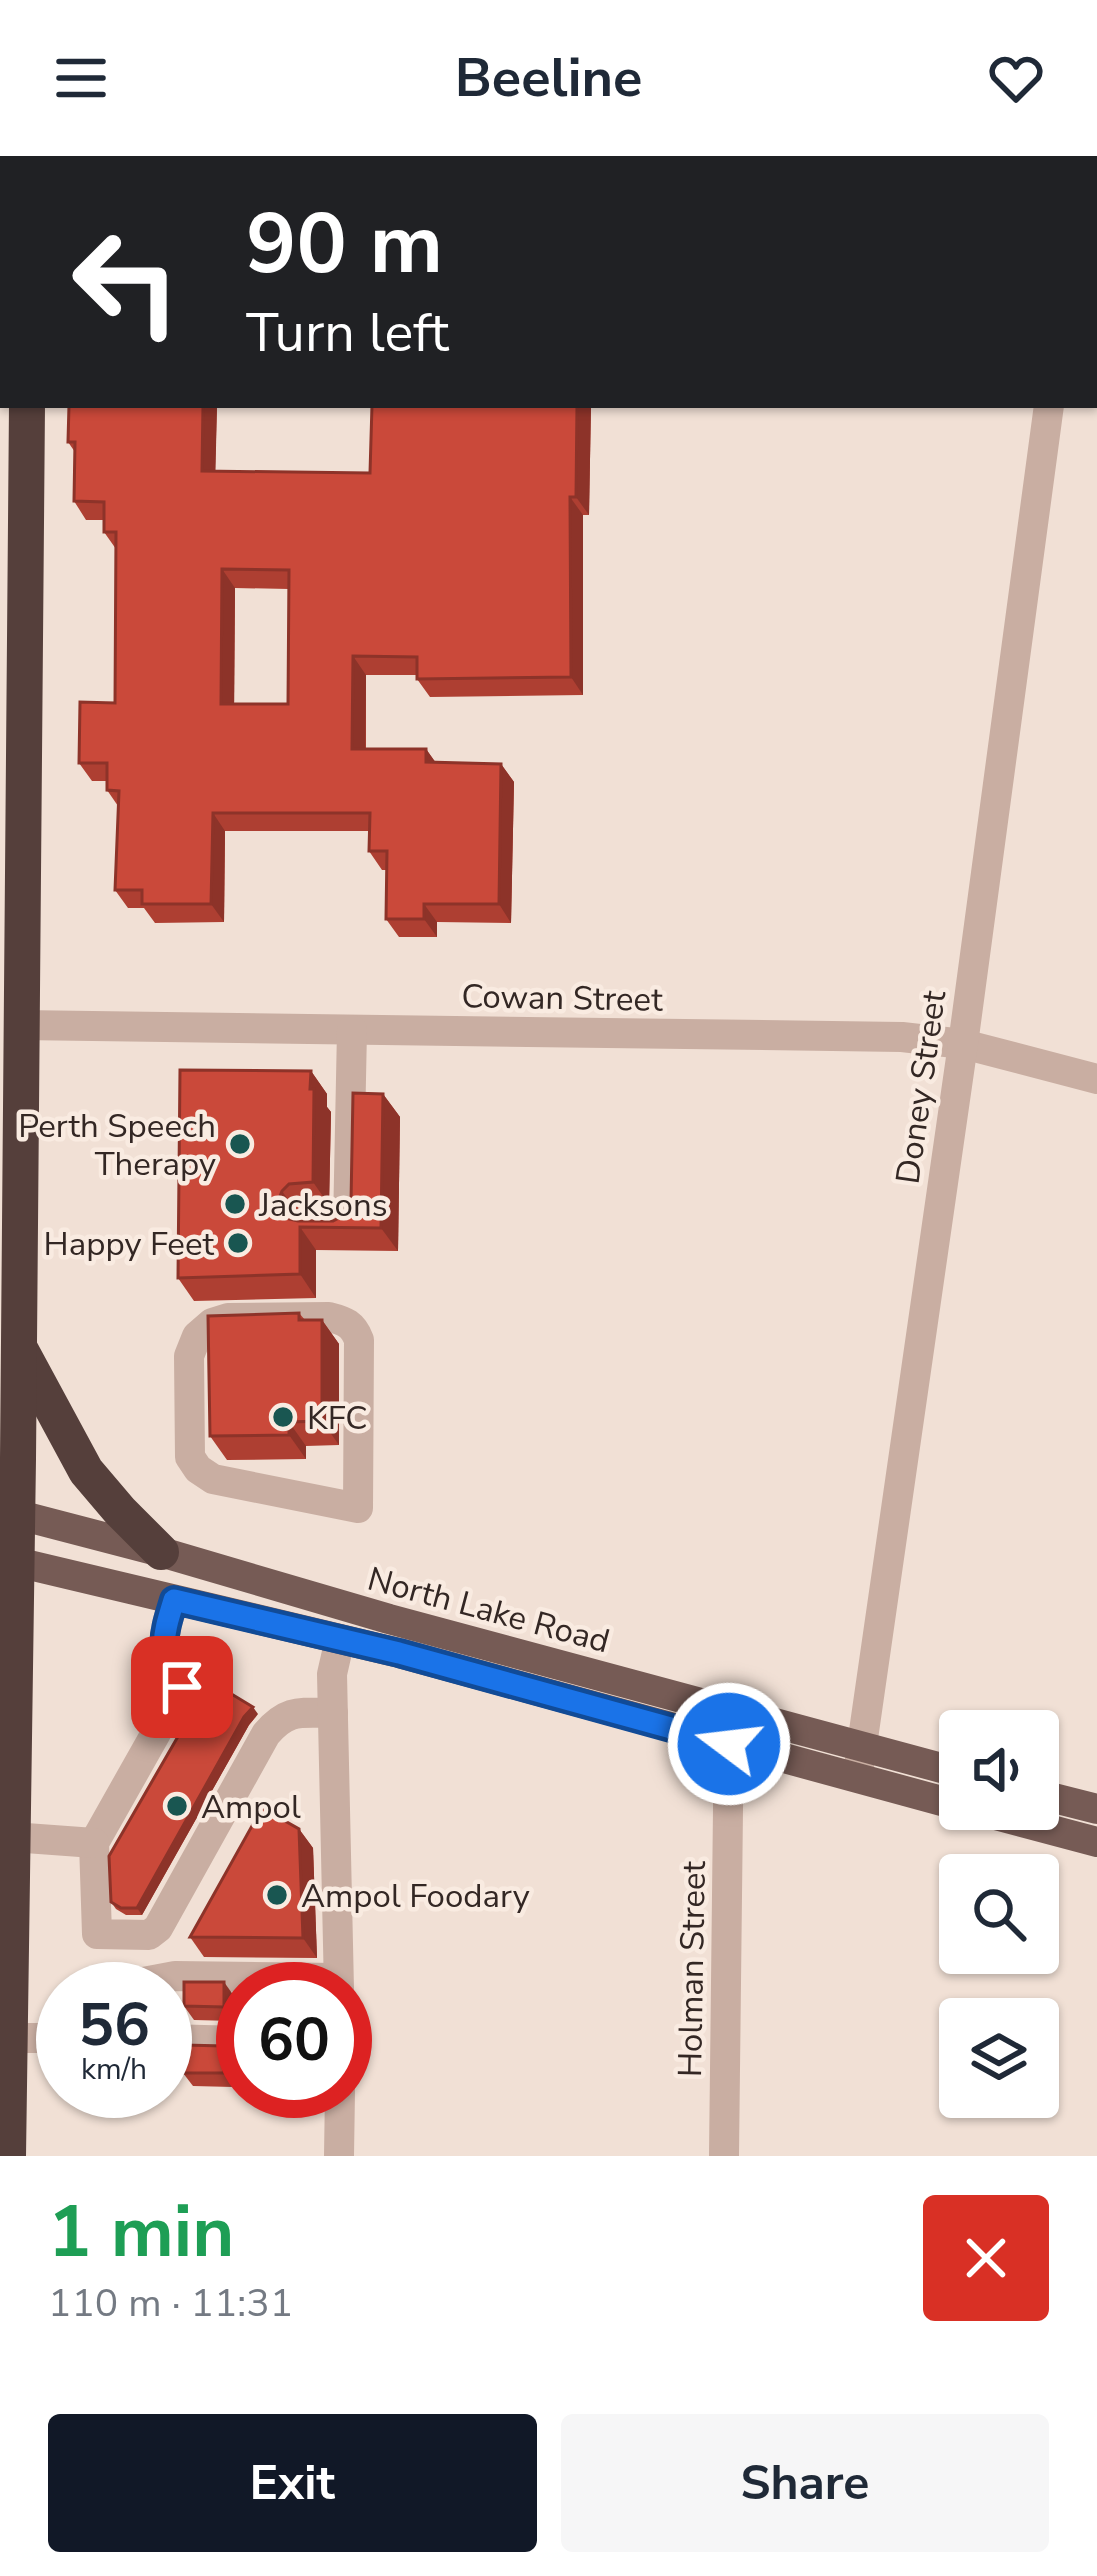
<!DOCTYPE html>
<html lang="en">
<head>
<meta charset="utf-8">
<style>
	:root { --surface:#fff; --page:#f6f6f7; --text:#1f2937; --muted:#747a83; --accent:#111827 }
	body { margin:0; font-family:"Nunito Sans",sans-serif; background:var(--page); color:var(--text); height:100vh; display:flex; flex-direction:column; font-size:45px; white-space:nowrap }
	* { box-sizing:border-box; margin:0 }
	p { font-size:39px; color:var(--muted) }
	.icon { flex:none; width:66px; height:66px; fill:none; stroke:currentColor; stroke-width:2; stroke-linecap:round; stroke-linejoin:round }
	.map { position:relative; height:2000px; overflow:hidden }
	.panel { display:flex; flex-direction:column; background:var(--surface); flex:1 }
	.panel>* { flex:none }
	.banner { position:absolute; left:0px; top:0px; width:1098px; height:252px; box-shadow:0 3px 9px #0004; background:#202124; color:#fff; overflow:hidden }
	.tools { position:absolute; left:939px; top:1554px; display:grid; gap:24px }
	.tools a { display:grid; place-items:center; width:120px; height:120px; border-radius:12px; background:var(--surface); box-shadow:0 3px 9px #0004; font-size:60px }
	.speed { position:absolute; left:36px; top:1806px; display:flex; gap:24px; font-size:60px; font-weight:700; text-align:center }
	.speed>* { display:grid; place-content:center; width:156px; height:156px; border-radius:50%; background:var(--surface); box-shadow:0 3px 9px #0004; line-height:1 }
	.speed small { font-size:30px; font-weight:400 }
	.speed .limit { border:18px solid #d22; background:#fff; color:#111 }
	.pin { position:absolute; display:grid; place-items:center; width:102px; height:102px; color:#fff; margin:-51px; border-radius:24px; box-shadow:0 6px 18px #0006 }
	.me { position:absolute; width:132px; margin:-66px; rotate:285deg; stroke-linejoin:round; filter:drop-shadow(0 0 9px #0008) }
	.turn { display:flex; align-items:center; gap:42px; height:252px; padding:0 48px; font-size:54px }
	.turn .icon { width:156px; height:156px; stroke-width:2.5 }
	.turn b { display:block; font-size:84px; line-height:102px }
	.round { display:grid; place-items:center; flex:none; width:126px; height:126px; border-radius:12px; background:var(--page) }
	.summary { display:flex; align-items:center; justify-content:space-between; height:204px; padding:0 48px }
	h1 { font-size:72px; font-weight:700; line-height:90px; color:#1e9e55 }
	.primary-button { display:flex; gap:24px; margin-top:auto; padding:24px 48px }
	.primary-button a { flex:1; height:138px; border-radius:12px; background:var(--accent); color:#fff; font-size:48px; font-weight:700; line-height:138px; text-align:center }
	.primary-button a+a { background:var(--page); color:var(--text) }
	header { display:flex; justify-content:space-between; align-items:center; height:156px; padding:0 48px; background:var(--surface); font-size:54px; font-weight:700 }
	.map>svg:first-child { display:block }
	.lines { fill:none; stroke-linecap:round; stroke-linejoin:round }
	.path { stroke:#b5988c; stroke-width:8; stroke-dasharray:6 6; stroke-linecap:butt }
	.minor { stroke:#c9aea2; stroke-width:30 }
	.major { stroke:#765b55; stroke-width:30 }
	.highway { stroke:#553f3b; stroke-width:36 }
	.wall { fill:#ae3f32; fill-rule:evenodd }
	.shaded-wall { fill:#8d3329 }
	.building { fill:#ca493a; stroke:#8d3329; stroke-width:3; fill-rule:evenodd }
	.route-casing { stroke:#114b97; stroke-width:30 }
	.route { stroke:#1a73e8; stroke-width:21 }
	.poi-dot { fill:#195651; stroke:#f9ebe1; stroke-width:4.5 }
	.labels { text-anchor:middle; stroke-width:9; stroke-linejoin:round; paint-order:stroke }
	.street-label { font-size:33px; fill:#332724; stroke:#f9ebe1 }
	.poi-label { font-size:33px; fill:#332724; stroke:#f9ebe1; text-anchor:start }
</style>
</head>
<body>
<header><svg class="icon" aria-label="menu" viewBox="0 0 24 24"><path d="M4 6h16M4 12h16M4 18h16"/></svg>Beeline<svg class="icon" aria-label="heart" viewBox="0 0 24 24"><path d="M12 20l-8-8c-3-5 5-10 8-4 3-6 11-1 8 4z"/></svg></header>
<div class="map">
<svg width="1097" height="2000" viewBox="0 0 1097 2000">
	<rect width="100%" height="100%" fill="#f1e0d5"/>
	<g class="lines">
		<path class="path" d="M 0,166 L 3,166"/>
		<g class="minor">
			<path d="M 1083,3 L 1083,0"/>
			<path d="M 1095,164 L 1097,164"/>
			<path d="M 20,869 L 902,881 L 963,888 L 1097,923"/>
			<path d="M 322,1069 L 348,1069 L 352,874"/>
			<path d="M 329,1161 C 345,1165 353,1168 359,1184 L 358,1352 L 213,1323 L 198,1313 L 190,1301 L 189,1200 L 197,1180 L 212,1167 L 228,1162 Z"/>
			<path d="M 174,1444 C 162,1483 158,1495 182,1531 L 94,1687 L 97,1778 L 149,1779 L 158,1772 L 266,1578 C 288,1552 301,1557 333,1557"/>
			<path d="M 858,1617 L 963,888 L 1049,249"/>
			<path d="M 12,1681 L 94,1687"/>
			<path d="M 106,1833 L 175,1820 L 338,1822"/>
			<path d="M 339,1833 L 332,1518 L 340,1483"/>
			<path d="M 9,1882 L 63,1882"/>
			<path d="M 165,1883 L 243,1885"/>
			<path d="M 339,2000 L 340,1935"/>
			<path d="M 724,2000 L 729,1566"/>
		</g>
		<g class="major">
			<path d="M 0,1354 L 161,1396 L 389,1463 L 960,1617"/>
			<path d="M 0,1402 L 399,1497 L 960,1650"/>
			<path d="M 1038,1638 L 1097,1653"/>
			<path d="M 973,1653 L 1097,1686"/>
		</g>
		<g class="highway">
			<path d="M 29,3 L 29,0"/>
			<path d="M 0,16 L 3,17"/>
			<path d="M 19,1191 L 86,1315 L 120,1355 L 161,1396"/>
			<path d="M 8,2000 L 18,1303 L 27,249"/>
		</g>
	</g>
	<g class="wall">
		<path d="M 217,249 L 215,316 L 370,317 L 591,249 L 589,359 L 583,359 L 583,539 L 430,541 L 417,523 L 417,519 L 366,519 L 366,593 L 426,593 L 435,606 L 501,608 L 514,626 L 511,767 L 437,766 L 437,781 L 399,781 L 386,763 L 387,714 L 382,714 L 369,695 L 369,675 L 225,675 L 224,766 L 155,767 L 144,752 L 128,752 L 115,734 L 118,650 L 107,634 L 107,625 L 92,625 L 79,607 L 115,547 L 116,393 L 104,376 L 104,364 L 86,364 L 74,345 L 75,296 L 68,286 ZM 235,432 L 289,433 L 288,548 L 234,548 Z"/>
		<path d="M 311,915 L 327,938 L 327,951 L 331,956 L 329,1049 L 305,1052 L 298,1058 L 296,1065 L 333,1065 L 348,1057 L 383,938 L 400,961 L 398,1095 L 316,1094 L 316,1142 L 194,1145 L 178,1122 Z"/>
		<path d="M 299,1157 L 305,1164 L 322,1164 L 339,1188 L 339,1289 L 306,1290 L 306,1303 L 227,1304 L 210,1280 Z"/>
		<path d="M 258,1558 L 249,1569 L 142,1759 L 126,1759 L 116,1753 L 111,1746 L 109,1700 Z"/>
		<path d="M 299,1673 L 313,1692 L 317,1802 L 204,1801 L 190,1781 Z"/>
		<path d="M 234,1840 L 234,1865 L 194,1864 L 184,1850 Z"/>
		<path d="M 234,1904 L 233,1931 L 193,1930 L 183,1917 Z"/>
	</g>
	<g class="shaded-wall">
		<path d="M 203,249 L 217,249 L 215,334 L 202,315 Z"/>
		<path d="M 577,249 L 591,249 L 589,359 L 576,341 Z"/>
		<path d="M 570,341 L 583,359 L 583,539 L 571,521 Z"/>
		<path d="M 222,413 L 235,432 L 234,566 L 221,548 Z"/>
		<path d="M 353,500 L 366,519 L 365,611 L 352,593 Z"/>
		<path d="M 426,593 L 439,611 L 426,606 Z"/>
		<path d="M 501,608 L 514,626 L 511,767 L 499,748 Z"/>
		<path d="M 213,657 L 225,675 L 224,766 L 211,748 Z"/>
		<path d="M 424,748 L 437,766 L 437,781 L 424,763 Z"/>
		<path d="M 311,915 L 327,938 L 327,951 L 331,956 L 329,1049 L 313,1026 Z"/>
		<path d="M 383,938 L 400,961 L 398,1095 L 381,1072 Z"/>
		<path d="M 282,1035 L 298,1058 L 295,1068 L 282,1056 L 278,1045 Z"/>
		<path d="M 300,1071 L 316,1094 L 316,1142 L 300,1118 Z"/>
		<path d="M 322,1164 L 339,1188 L 339,1289 L 322,1265 Z"/>
		<path d="M 289,1266 L 306,1290 L 306,1303 L 289,1279 Z"/>
		<path d="M 253,1551 L 258,1558 L 249,1569 L 142,1759 L 137,1752 L 244,1561 Z"/>
		<path d="M 299,1673 L 313,1692 L 317,1802 L 303,1782 Z"/>
		<path d="M 224,1826 L 234,1840 L 234,1865 L 224,1851 Z"/>
		<path d="M 224,1890 L 234,1904 L 233,1931 L 224,1917 Z"/>
	</g>
	<g class="building">
		<rect x="154" y="0" width="207" height="3"/>
		<rect x="538" y="0" width="81" height="3"/>
		<path d="M 69,249 L 203,249 L 202,315 L 370,317 L 372,249 L 577,249 L 576,341 L 570,341 L 571,521 L 417,523 L 417,501 L 353,500 L 352,593 L 426,593 L 426,606 L 501,608 L 499,748 L 424,748 L 424,763 L 386,763 L 387,695 L 369,695 L 370,657 L 213,657 L 211,748 L 142,748 L 142,734 L 115,734 L 119,635 L 107,634 L 107,607 L 79,607 L 80,546 L 115,547 L 116,376 L 104,376 L 104,346 L 74,345 L 75,286 L 68,286 ZM 222,413 L 289,414 L 288,548 L 221,548 Z"/>
		<path d="M 180,914 L 311,915 L 310,933 L 314,933 L 313,1026 L 289,1028 L 282,1035 L 278,1045 L 282,1056 L 289,1063 L 298,1065 L 333,1065 L 348,1057 L 351,1046 L 353,937 L 383,938 L 381,1072 L 300,1071 L 300,1118 L 178,1122 Z"/>
		<path d="M 299,1157 L 299,1164 L 322,1164 L 322,1265 L 289,1266 L 289,1279 L 210,1280 L 208,1160 Z"/>
		<path d="M 210,1525 L 253,1551 L 244,1561 L 137,1752 L 121,1752 L 111,1746 L 109,1700 Z"/>
		<path d="M 262,1652 L 299,1673 L 303,1782 L 190,1781 Z"/>
		<path d="M 184,1826 L 224,1826 L 224,1851 L 184,1850 Z"/>
		<path d="M 183,1889 L 224,1890 L 224,1917 L 183,1917 Z"/>
	</g>
	<g class="lines">
		<defs>
			<path id="route" d="M 182,1531 C 158,1495 162,1483 174,1444 L 399,1497 L 729,1588"/>
		</defs>
		<use href="#route" class="route-casing"/>
		<use href="#route" class="route"/>
	</g>
	<g class="poi-dot">
		<circle cx="240" cy="988" r="12"/>
		<circle cx="235" cy="1048" r="12"/>
		<circle cx="238" cy="1087" r="12"/>
		<circle cx="283" cy="1261" r="12"/>
		<circle cx="177" cy="1650" r="12"/>
		<circle cx="277" cy="1739" r="12"/>
	</g>
	<g class="labels">
		<g class="street-label">
			<text transform="translate(562 841) rotate(1)" y="12">Cowan Street</text>
			<text transform="translate(920 931) rotate(-82)" y="12">Doney Street</text>
			<text transform="translate(489 1453) rotate(15)" y="12">North Lake Road</text>
			<text transform="translate(691 1813) rotate(-89)" y="12">Holman Street</text>
		</g>
		<g class="poi-label">
			<text x="216" y="981" text-anchor="end">Perth Speech<tspan x="216" dy="38">Therapy</tspan></text>
			<text x="259" y="1060">Jacksons</text>
			<text x="214" y="1099" text-anchor="end">Happy Feet</text>
			<text x="307" y="1273">KFC</text>
			<text x="201" y="1662">Ampol</text>
			<text x="301" y="1751">Ampol Foodary</text>
		</g>
	</g>
</svg>
<div class="tools">
<a><svg class="icon" aria-label="sound" viewBox="0 0 24 24"><path d="M4 9h4l5-4v14l-5-4H4zM17 9q2 3 0 6"/></svg></a>
<a><svg class="icon" aria-label="search" viewBox="0 0 24 24"><circle cx="10" cy="10" r="6"/><path d="M15 15l6 6"/></svg></a>
<a><svg class="icon" aria-label="layers" viewBox="0 0 24 24"><path d="M12 4l9 5-9 5-9-5zM3 14l9 5 9-5"/></svg></a>
</div>
<div class="speed"><div>56<small>km/h</small></div><div class="limit">60</div></div>
<div class="pin" style="left:182px;top:1531px;background:#d93025"><svg class="icon" aria-label="arrive" viewBox="0 0 24 24"><path d="M6 21V4h12l-3 4 3 4H6"/></svg></div>
<svg class="me" style="left:729px;top:1588px" viewBox="-20 -20 40 40"><circle r="17" fill="#1a73e8" stroke="#fff" stroke-width="3"/><path d="M0-11L8 9 0 5-8 9z" fill="#fff"/></svg>
<div class="banner">
<div class="turn"><svg class="icon" aria-label="left" viewBox="0 0 24 24"><path d="M17 20v-9H6M10 6l-5 5 5 5"/></svg><div><b>90 m</b>Turn left</div></div>
</div>
</div>
<section class="panel">
<div class="summary"><div><h1>1 min</h1><p>110 m · 11:31</p></div><a class="round" style="background:#d93025;color:#fff"><svg class="icon" aria-label="close" viewBox="0 0 24 24"><path d="M6 6l12 12M18 6L6 18"/></svg></a></div>
<div class="primary-button"><a>Exit</a><a>Share</a></div>
</section>
</body>
</html>
